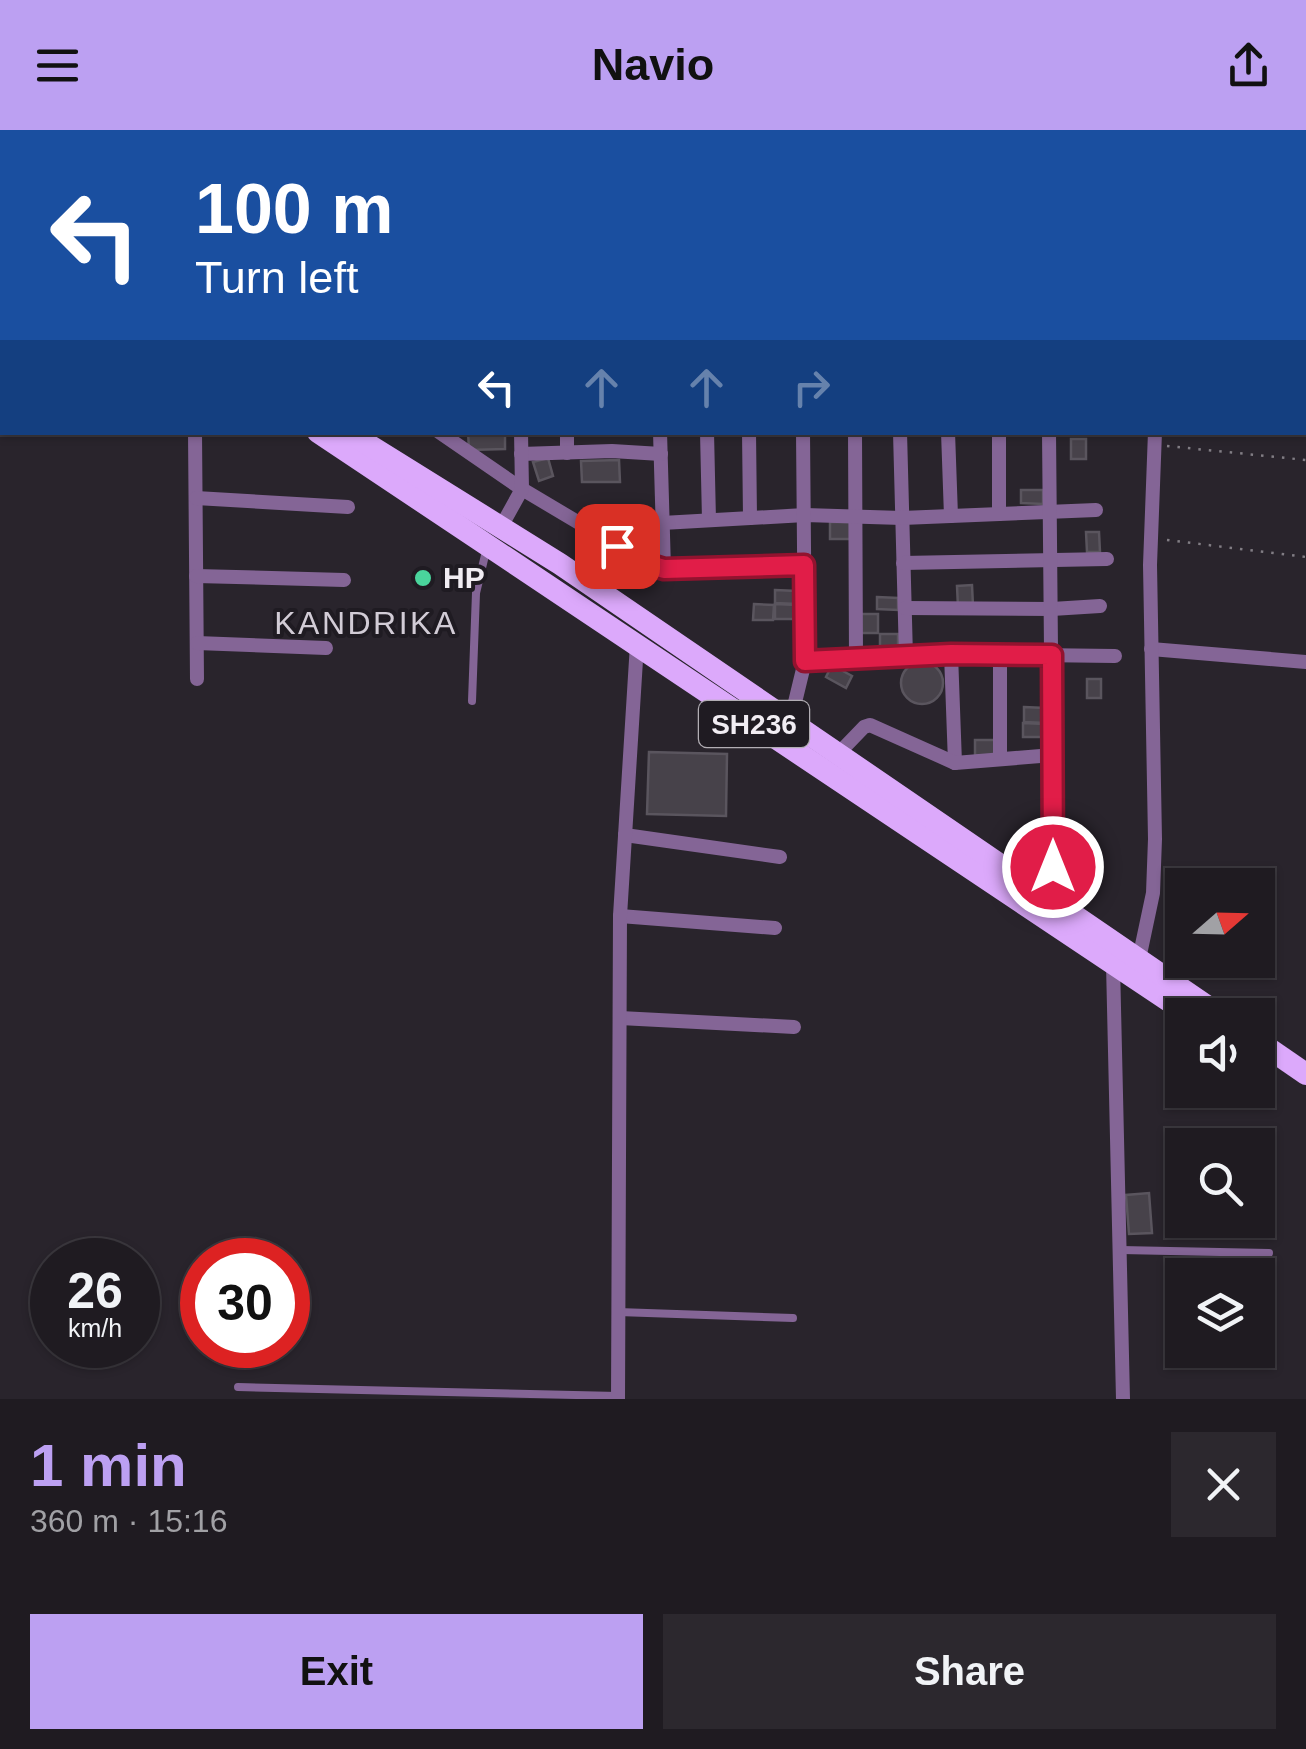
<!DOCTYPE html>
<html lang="en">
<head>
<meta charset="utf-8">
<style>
	:root { --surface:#1f1b21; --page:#2c282e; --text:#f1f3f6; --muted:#a1a1a5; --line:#3c393f; --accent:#bca0f2 }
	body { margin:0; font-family:Helvetica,sans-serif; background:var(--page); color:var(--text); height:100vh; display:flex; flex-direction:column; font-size:38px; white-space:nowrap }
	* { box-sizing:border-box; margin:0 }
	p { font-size:32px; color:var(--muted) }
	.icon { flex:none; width:55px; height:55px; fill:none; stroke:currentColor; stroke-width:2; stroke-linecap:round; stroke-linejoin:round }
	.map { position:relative; height:1269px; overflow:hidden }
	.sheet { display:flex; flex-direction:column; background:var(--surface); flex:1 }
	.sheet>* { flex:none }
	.guide { position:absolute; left:0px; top:0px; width:1308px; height:305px; box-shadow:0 2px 8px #0004,0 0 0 2px var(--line); background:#1a4fa0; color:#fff; overflow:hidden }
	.needle { width:65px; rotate:70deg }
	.tools { position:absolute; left:1165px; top:738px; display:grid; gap:20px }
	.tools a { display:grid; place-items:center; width:110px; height:110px; border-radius:0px; background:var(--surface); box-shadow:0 2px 8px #0004,0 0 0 2px var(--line); font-size:50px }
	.speed { position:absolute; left:30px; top:1108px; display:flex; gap:20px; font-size:50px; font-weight:700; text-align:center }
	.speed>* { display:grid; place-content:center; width:130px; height:130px; border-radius:50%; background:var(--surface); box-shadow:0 2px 8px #0004,0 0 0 2px var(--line); line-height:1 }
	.speed small { font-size:25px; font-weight:400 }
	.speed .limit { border:15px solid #d22; background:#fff; color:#111 }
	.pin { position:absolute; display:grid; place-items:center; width:85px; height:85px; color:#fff; margin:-42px; border-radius:20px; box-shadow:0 5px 15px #0006 }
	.me { position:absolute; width:110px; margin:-55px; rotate:0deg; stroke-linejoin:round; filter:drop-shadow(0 0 8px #0008) }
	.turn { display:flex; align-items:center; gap:35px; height:210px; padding:0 30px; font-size:45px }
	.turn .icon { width:130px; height:130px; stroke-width:2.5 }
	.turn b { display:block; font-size:70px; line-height:85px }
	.lanes { display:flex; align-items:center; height:95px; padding:0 30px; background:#0003; justify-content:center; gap:50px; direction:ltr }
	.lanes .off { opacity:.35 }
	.round { display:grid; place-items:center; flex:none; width:105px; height:105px; border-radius:0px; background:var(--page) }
	.overview { display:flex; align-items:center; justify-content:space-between; height:170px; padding:0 30px }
	h1 { font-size:60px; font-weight:800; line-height:75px; color:var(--accent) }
	.action { display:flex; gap:20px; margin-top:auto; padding:20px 30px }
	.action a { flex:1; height:115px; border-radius:0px; background:var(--accent); color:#111; font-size:40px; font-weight:800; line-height:115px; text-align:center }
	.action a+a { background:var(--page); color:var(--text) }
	header { display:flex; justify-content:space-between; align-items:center; height:130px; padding:0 30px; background:var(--accent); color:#111; font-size:45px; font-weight:800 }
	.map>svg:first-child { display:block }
	.building { fill:#47424a; stroke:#5a555e; stroke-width:2.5 }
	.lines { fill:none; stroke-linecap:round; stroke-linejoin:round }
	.path { stroke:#817d84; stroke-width:2.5; stroke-dasharray:2.5 8; stroke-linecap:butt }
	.service { stroke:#846596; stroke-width:8 }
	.minor { stroke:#846596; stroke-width:14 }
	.primary { stroke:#dca9fb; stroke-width:22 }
	.route-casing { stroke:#92132f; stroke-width:25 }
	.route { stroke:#e11d48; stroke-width:18 }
	.poi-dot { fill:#4ad49c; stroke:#1f1b22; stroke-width:4 }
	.labels { text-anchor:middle; stroke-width:8; stroke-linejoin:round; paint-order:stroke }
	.shield { fill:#1f1b22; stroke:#b2aeb4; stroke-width:2.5 }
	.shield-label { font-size:28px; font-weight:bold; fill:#f1edf3 }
	.poi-label { font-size:30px; font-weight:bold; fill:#f1edf3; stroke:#1f1b22; text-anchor:start }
	.neighbourhood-label { font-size:32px; letter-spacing:2.5px; fill:#d2ccd6; stroke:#1f1b22 }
</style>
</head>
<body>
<header><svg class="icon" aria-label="menu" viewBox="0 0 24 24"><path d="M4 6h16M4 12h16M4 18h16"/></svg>Navio<svg class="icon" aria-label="share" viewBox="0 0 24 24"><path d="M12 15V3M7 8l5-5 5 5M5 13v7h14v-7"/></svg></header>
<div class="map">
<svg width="1306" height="1269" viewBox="0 0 1306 1269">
	<rect width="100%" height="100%" fill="#29242c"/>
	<g class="building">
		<path d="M 468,302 L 505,302 L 505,319 L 469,320 Z"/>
		<rect x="1071" y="309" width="15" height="20"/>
		<path d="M 548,328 L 553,346 L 539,351 L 533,332 Z"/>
		<path d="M 619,330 L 620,352 L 582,352 L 581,331 Z"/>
		<path d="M 1021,360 L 1043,360 L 1043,374 L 1021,373 Z"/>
		<rect x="830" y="392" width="21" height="17"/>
		<path d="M 1086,402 L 1099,402 L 1100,422 L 1087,422 Z"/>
		<path d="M 972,455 L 973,476 L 958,477 L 957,456 Z"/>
		<path d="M 775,460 L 797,461 L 797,474 L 775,473 Z"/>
		<path d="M 877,467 L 898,468 L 898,480 L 877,479 Z"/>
		<path d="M 754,474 L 774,475 L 773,490 L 753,490 Z"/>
		<path d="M 775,474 L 797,475 L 797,489 L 775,489 Z"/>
		<rect x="858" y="484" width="20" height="19"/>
		<rect x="880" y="504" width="18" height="20"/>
		<circle cx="922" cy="553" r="21"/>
		<path d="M 832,535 L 852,546 L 846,558 L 826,547 Z"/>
		<rect x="1087" y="549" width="14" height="19"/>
		<path d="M 1024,577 L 1045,578 L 1045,593 L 1024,592 Z"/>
		<path d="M 1023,593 L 1044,594 L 1044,607 L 1023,607 Z"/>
		<path d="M 975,610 L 996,610 L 996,626 L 975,625 Z"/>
		<path d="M 649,622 L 727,624 L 726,686 L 647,684 Z"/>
		<path d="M 1258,1058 L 1264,1058 L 1261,1103 L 1245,1102 L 1246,1090 L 1258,1090 Z"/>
		<path d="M 1149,1063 L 1152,1103 L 1129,1104 L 1126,1065 Z"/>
	</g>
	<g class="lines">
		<g class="path">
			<path d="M 1305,229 L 1306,229"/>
			<path d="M 1167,316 L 1306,330"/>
			<path d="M 1167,410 L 1306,427"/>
		</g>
		<g class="service">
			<path d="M 472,571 L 476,463 L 486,421"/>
			<path d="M 1121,1120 L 1269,1123"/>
			<path d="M 618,1182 L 793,1188"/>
			<path d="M 238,1257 L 618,1266"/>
		</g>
		<g class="minor">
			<path d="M 49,0 L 49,2"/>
			<path d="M 96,0 L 96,2"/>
			<path d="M 144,0 L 144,2"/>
			<path d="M 190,0 L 190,2"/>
			<path d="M 236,0 L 236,2"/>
			<path d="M 516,0 L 517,2"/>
			<path d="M 647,0 L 648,2"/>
			<path d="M 848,0 L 848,2"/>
			<path d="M 1040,0 L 1040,2"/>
			<path d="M 1143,0 L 1144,2"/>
			<path d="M 284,2 L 284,0"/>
			<path d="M 333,2 L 333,0"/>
			<path d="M 772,2 L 797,2"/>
			<path d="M 893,2 L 893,0"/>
			<path d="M 0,8 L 2,10"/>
			<path d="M 195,302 L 197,549"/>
			<path d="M 439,302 L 522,359 L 648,434 L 664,439 L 804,435"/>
			<path d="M 567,302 L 567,323"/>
			<path d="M 660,302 L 664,439"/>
			<path d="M 707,302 L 709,390"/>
			<path d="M 749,302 L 750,388"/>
			<path d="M 855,302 L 856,527"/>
			<path d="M 900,302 L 906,527"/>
			<path d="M 948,302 L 951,386"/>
			<path d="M 999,302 L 999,384"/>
			<path d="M 521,324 L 612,321 L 661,324"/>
			<path d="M 196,368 L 348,377"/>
			<path d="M 662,393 L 805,385 L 902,388 L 1096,380"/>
			<path d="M 501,397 L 522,359 L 521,302"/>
			<path d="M 903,433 L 1107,429"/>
			<path d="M 196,446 L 344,450"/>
			<path d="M 905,478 L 1052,479 L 1100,476"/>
			<path d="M 197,513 L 326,518"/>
			<path d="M 1151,519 L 1306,532"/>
			<path d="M 951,524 L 955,633"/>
			<path d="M 805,531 L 951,524 L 1115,526"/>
			<path d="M 790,593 L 805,531 L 803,302"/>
			<path d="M 837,625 L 864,597 L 870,595 L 955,633 L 1053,625"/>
			<path d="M 1000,628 L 1000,525"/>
			<path d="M 625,705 L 780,727"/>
			<path d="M 1042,763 L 1053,737 L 1049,302"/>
			<path d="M 620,786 L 775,798"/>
			<path d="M 1139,829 L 1153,763 L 1155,709 L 1150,435 L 1155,302"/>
			<path d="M 1113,834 L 1123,1269"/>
			<path d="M 620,888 L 794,897"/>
			<path d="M 618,1269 L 620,786 L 637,514"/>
		</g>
		<g class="primary">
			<path d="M 0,65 L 2,67"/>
			<path d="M 0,91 L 2,93"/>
			<path d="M 318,302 L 1190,885"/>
			<path d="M 348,302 L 560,434 L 1220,885"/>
			<path d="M 1258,911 L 1306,944"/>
		</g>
	</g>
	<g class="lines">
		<defs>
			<path id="route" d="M 617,416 L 648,434 L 664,439 L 804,435 L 805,531 L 951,524 L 1052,525 L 1053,737"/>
		</defs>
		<use href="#route" class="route-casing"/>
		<use href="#route" class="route"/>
	</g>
	<circle class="poi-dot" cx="423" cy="448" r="10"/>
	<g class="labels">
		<rect class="shield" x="699" y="571" width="110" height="46" rx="8"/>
		<g class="shield-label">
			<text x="754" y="604">SH236</text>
		</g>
		<g class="poi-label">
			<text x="443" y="458">HP</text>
		</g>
		<g class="neighbourhood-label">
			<text x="366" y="504">KANDRIKA</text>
		</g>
	</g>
</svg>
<div class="tools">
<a><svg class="needle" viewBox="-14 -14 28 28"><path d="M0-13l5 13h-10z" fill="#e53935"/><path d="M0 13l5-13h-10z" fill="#a1a1a5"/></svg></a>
<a><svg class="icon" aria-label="sound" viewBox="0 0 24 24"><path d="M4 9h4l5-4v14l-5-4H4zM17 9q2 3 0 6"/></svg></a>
<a><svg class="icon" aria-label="search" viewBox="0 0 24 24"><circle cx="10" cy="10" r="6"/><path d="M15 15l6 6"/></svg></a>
<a><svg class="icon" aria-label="layers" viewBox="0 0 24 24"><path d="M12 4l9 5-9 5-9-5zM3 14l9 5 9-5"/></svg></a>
</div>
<div class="speed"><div>26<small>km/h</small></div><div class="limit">30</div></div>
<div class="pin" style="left:617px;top:416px;background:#d93025"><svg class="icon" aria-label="arrive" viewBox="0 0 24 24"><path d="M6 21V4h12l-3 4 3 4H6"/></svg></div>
<svg class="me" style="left:1053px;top:737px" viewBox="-20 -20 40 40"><circle r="17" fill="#e11d48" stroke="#fff" stroke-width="3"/><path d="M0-11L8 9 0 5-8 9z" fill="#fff"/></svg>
<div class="guide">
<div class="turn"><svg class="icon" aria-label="left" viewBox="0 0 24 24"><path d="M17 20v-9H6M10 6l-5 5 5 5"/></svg><div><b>100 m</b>Turn left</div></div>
<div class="lanes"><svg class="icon" aria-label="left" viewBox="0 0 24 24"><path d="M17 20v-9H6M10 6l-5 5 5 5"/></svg><svg class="icon off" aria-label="ahead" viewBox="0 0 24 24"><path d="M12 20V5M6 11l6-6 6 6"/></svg><svg class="icon off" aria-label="ahead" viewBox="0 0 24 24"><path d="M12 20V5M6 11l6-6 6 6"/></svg><svg class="icon off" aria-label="right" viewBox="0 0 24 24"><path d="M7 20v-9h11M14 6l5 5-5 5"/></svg></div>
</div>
</div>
<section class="sheet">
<div class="overview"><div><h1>1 min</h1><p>360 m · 15:16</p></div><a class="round"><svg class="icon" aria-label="close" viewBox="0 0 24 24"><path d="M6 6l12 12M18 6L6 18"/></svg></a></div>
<div class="action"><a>Exit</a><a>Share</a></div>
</section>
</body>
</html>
